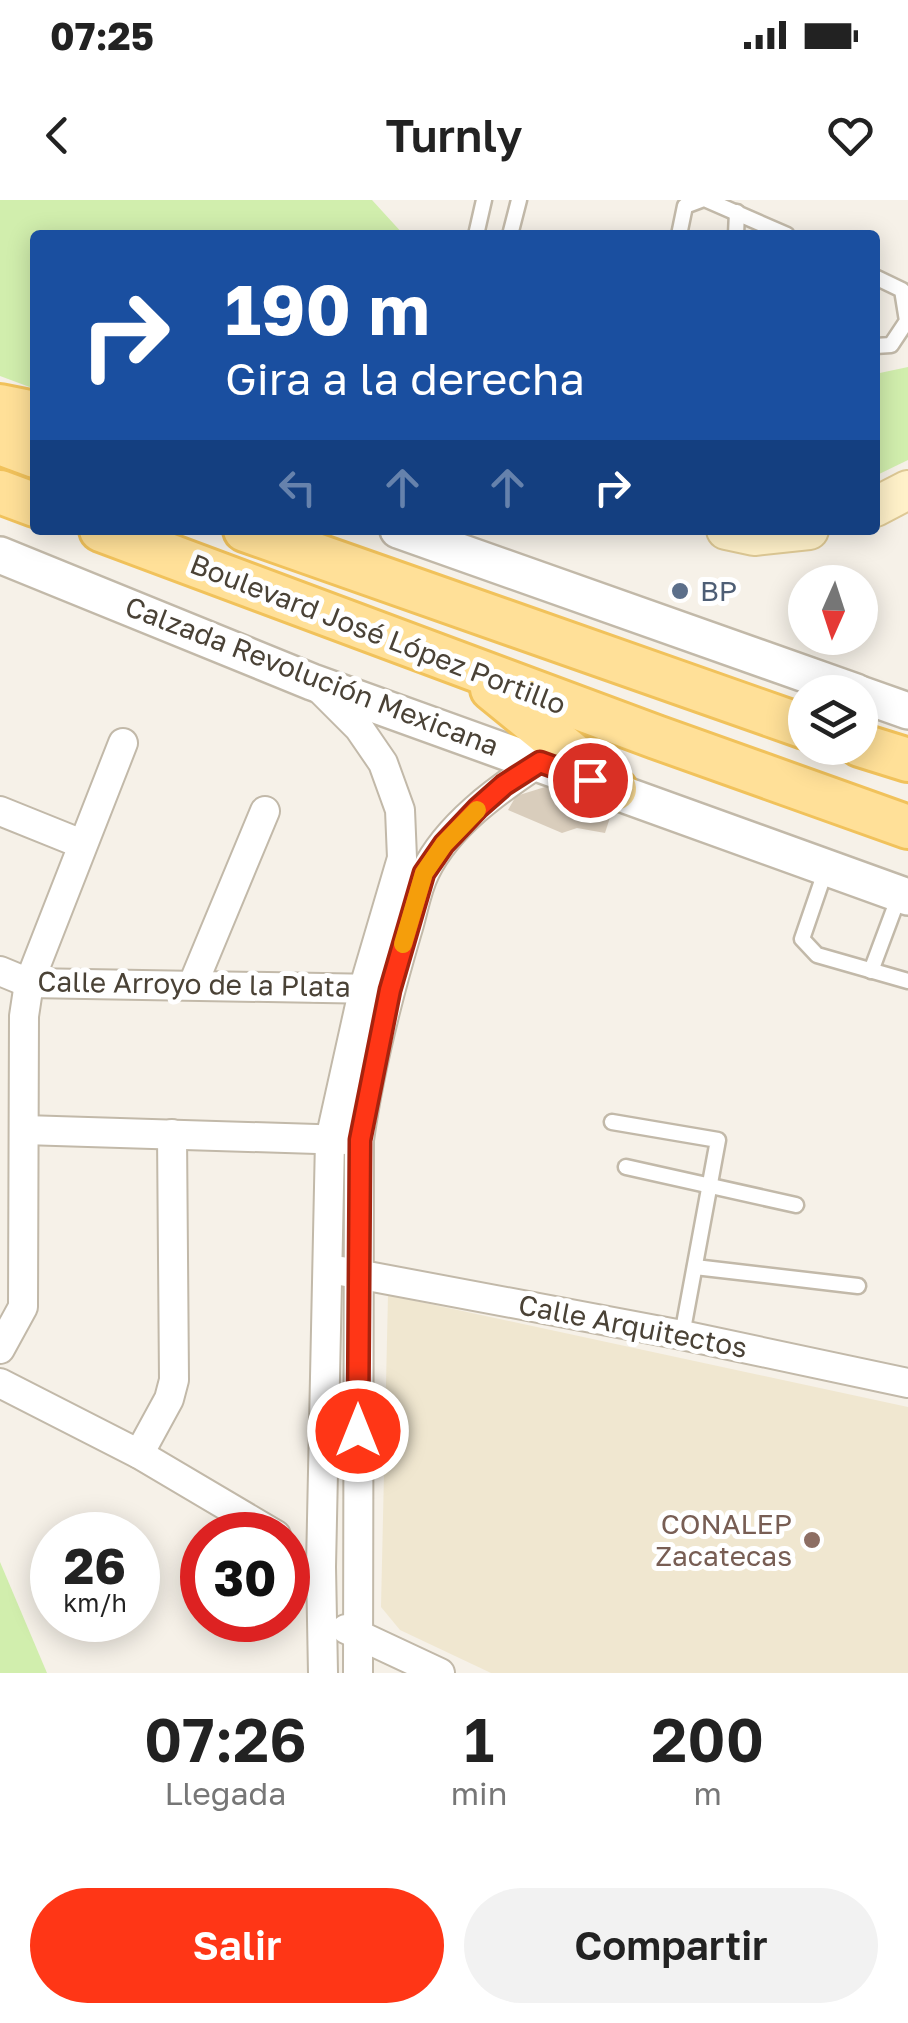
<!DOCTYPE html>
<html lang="es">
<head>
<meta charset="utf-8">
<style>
	:root { --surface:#fff; --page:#f2f2f2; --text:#222; --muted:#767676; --accent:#ff3616 }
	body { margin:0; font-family:"Golos Text",sans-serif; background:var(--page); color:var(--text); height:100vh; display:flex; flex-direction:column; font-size:38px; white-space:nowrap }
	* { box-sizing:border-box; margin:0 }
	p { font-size:32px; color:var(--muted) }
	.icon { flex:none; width:55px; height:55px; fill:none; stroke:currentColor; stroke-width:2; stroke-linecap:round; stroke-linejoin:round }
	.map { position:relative; height:1473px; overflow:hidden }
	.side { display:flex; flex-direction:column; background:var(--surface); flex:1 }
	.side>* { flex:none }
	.hud { position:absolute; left:30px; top:30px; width:850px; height:305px; border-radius:10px; box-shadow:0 5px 25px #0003; background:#1a4fa0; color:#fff; overflow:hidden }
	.needle { width:65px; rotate:183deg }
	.fabs { position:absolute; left:788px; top:365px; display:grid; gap:20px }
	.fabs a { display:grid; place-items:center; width:90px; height:90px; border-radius:50%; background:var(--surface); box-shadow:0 5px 25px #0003; font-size:50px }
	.speed { position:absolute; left:30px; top:1312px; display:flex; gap:20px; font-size:50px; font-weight:700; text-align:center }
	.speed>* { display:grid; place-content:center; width:130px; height:130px; border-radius:50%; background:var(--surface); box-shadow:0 5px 25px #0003; line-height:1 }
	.speed small { font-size:25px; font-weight:400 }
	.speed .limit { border:15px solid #d22; background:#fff; color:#111 }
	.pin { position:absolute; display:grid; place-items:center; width:85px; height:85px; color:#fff; margin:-42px; border:5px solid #fff; border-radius:50%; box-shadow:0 2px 10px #0007 }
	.me { position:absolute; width:110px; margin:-55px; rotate:0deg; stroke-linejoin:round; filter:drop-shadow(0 0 8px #0008) }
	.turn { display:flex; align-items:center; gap:35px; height:210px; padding:0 30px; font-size:45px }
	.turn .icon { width:130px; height:130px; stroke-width:2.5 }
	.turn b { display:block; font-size:70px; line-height:85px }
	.lanes { display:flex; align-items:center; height:95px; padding:0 30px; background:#0003; justify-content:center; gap:50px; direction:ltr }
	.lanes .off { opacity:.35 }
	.eta { display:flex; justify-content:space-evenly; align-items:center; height:170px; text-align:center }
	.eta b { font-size:60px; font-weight:600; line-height:70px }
	.primary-button { display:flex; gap:20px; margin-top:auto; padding:20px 30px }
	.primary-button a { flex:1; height:115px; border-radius:60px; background:var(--accent); color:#fff; font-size:40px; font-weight:600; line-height:115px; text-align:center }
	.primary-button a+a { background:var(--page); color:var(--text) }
	.status { display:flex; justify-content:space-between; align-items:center; height:70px; padding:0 50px; background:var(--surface); direction:ltr }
	.status svg { height:28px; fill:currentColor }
	header { display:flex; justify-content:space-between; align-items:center; height:130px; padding:0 30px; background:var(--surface); font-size:45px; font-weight:600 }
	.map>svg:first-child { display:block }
	.education { fill:#f0e7d0 }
	.green { fill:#d1eead }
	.building { fill:#d9cdbc }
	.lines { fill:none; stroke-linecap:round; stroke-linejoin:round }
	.service-casing { stroke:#c2b9a9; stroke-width:19 }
	.minor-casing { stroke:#c2b9a9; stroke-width:32 }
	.tertiary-casing { stroke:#c2b9a9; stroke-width:40 }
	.secondary-casing { stroke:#dec995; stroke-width:42 }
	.primary-casing { stroke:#f1c25b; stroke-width:48 }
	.service { stroke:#fff; stroke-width:14 }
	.minor { stroke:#fff; stroke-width:28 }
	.tertiary { stroke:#fff; stroke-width:35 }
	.secondary { stroke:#fff1c9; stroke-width:38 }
	.primary { stroke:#ffe098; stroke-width:42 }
	.route-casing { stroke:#a6230e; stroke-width:25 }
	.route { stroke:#ff3616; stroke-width:18 }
	.slow { stroke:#f59e0b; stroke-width:18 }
	.service-dot { fill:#5c6f8a; stroke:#fff; stroke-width:4 }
	.education-dot { fill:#8d6e63; stroke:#fff; stroke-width:4 }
	.labels { text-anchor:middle; stroke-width:10; stroke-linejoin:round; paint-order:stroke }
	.service-label { font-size:28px; fill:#4e5e75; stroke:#fff; text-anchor:start }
	.street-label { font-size:28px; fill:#4a4236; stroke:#fff }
	.education-label { font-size:28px; fill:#785e54; stroke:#fff; text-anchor:end }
</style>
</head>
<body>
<div class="status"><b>07:25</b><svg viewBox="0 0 49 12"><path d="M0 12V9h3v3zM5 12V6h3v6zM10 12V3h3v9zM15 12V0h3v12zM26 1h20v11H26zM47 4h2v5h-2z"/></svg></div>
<header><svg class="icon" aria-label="back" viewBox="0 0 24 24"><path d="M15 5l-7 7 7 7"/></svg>Turnly<svg class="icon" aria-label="heart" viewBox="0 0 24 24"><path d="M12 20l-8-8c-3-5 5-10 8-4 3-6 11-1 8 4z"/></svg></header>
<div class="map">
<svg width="908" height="1473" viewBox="0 0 908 1473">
	<rect width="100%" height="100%" fill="#f6f1e8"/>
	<path class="education" d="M 388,1095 L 908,1207 L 908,1473 L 491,1473 L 400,1430 L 381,1407 Z"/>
	<g class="green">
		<path d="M 0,0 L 372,0 L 404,35 L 35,35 L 35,189 L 0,176 Z"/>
		<path d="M 908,167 L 908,260 L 875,276 L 875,174 Z"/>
		<path d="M 0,1362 L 47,1473 L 0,1473 Z"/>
	</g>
	<path class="building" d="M 545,587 L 614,605 L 605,633 L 577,628 L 562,633 L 508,610 L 516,596 Z"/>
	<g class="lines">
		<defs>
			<g id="service">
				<path d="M 707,0 L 787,35"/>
				<path d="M 476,35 L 484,0"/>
				<path d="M 510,35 L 519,0"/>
				<path d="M 679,35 L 685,6 L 701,0"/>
				<path d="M 736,35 L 737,12"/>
				<path d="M 875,77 L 902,90 L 907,121 L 891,145 L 875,146"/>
				<path d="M 826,669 L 802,739 L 817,755 L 908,781"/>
				<path d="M 871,771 L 899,696"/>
				<path d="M 612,922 L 718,940 L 682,1135"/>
				<path d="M 626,967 L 796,1005"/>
				<path d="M 695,1067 L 858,1086"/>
			</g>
			<g id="minor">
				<path d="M 317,486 L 359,528 L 383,563 L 400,610 L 402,658 L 364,787 L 330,940 L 321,1367 L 323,1473"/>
				<path d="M 0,611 L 82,644"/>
				<path d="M 0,771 L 29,783 L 378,789"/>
				<path d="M 193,784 L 265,611"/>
				<path d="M 24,930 L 348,940"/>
				<path d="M 341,1071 L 682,1135 L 908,1183"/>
				<path d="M 0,1149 L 23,1107 L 24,816 L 29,783 L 123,543"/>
				<path d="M 0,1183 L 139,1254 L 276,1335"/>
				<path d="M 139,1254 L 169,1199 L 174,1180 L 172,934"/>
				<path d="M 346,1429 L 440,1473"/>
				<path d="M 358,1473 L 359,940 C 369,869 387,799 407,731 C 413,712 416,690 425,672 C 448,625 497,590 540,562"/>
			</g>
			<g id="tertiary">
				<path d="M 398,330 L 856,492"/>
				<path d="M 0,355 L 312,482 L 908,697"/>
				<path d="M 860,494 L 908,511"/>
			</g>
			<g id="secondary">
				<path d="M 875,307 L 908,290"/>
				<path d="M 726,330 L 754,336 L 809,330"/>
			</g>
			<g id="primary">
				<path d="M 0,206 L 35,213"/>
				<path d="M 0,243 L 35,256"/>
				<path d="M 0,292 L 35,305"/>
				<path d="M 101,330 L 656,537 L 908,627"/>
				<path d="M 245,330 L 805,527"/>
				<path d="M 492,489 L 615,589"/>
				<path d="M 860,545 L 908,560"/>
			</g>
		</defs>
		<use href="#service" class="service-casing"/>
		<use href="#minor" class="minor-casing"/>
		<use href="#tertiary" class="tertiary-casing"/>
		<use href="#secondary" class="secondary-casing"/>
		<use href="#primary" class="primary-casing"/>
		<use href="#service" class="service"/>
		<use href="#minor" class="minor"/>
		<use href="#tertiary" class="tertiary"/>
		<use href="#secondary" class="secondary"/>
		<use href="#primary" class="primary"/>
	</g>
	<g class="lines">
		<defs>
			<path id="route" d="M 358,1231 L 360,940 L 390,790 L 424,673 L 444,644 L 478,608 L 504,585 L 540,562 L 590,580"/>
		</defs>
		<use href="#route" class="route-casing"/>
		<use href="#route" class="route"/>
		<path class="slow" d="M 403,744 L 424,673 L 444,644 L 477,610"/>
	</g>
	<circle class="service-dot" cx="680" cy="391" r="10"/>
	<circle class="education-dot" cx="812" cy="1340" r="10"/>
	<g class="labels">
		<g class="service-label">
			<text x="700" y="401">BP</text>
		</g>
		<g class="street-label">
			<text transform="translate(378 434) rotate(21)" y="10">Boulevard José López Portillo</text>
			<text transform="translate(312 476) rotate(21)" y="10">Calzada Revolución Mexicana</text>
			<text transform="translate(194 784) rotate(1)" y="10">Calle Arroyo de la Plata</text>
			<text transform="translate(633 1126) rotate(11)" y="10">Calle Arquitectos</text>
		</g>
		<g class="education-label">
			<text x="792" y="1334">CONALEP<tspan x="792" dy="32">Zacatecas</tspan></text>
		</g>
	</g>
</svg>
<div class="fabs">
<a><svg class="needle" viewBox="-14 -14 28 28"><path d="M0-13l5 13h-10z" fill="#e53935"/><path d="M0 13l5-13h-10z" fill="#767676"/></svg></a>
<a><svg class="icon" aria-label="layers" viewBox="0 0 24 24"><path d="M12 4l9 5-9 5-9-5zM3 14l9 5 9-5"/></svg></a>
</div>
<div class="speed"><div>26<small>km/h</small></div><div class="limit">30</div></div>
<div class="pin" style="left:590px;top:580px;background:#d93025"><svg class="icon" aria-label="arrive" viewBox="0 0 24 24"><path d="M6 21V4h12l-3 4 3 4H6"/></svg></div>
<svg class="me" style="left:358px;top:1231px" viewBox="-20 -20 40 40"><circle r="17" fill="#ff3616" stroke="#fff" stroke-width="3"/><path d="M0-11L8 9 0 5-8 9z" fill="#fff"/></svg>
<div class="hud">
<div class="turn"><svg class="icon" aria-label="right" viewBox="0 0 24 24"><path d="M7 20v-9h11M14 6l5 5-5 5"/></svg><div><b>190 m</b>Gira a la derecha</div></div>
<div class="lanes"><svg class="icon off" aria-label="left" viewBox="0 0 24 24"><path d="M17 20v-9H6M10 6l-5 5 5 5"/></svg><svg class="icon off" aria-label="ahead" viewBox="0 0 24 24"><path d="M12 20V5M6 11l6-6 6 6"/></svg><svg class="icon off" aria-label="ahead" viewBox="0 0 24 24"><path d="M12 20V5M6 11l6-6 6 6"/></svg><svg class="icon" aria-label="right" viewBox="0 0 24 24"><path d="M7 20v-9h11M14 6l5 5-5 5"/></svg></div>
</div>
</div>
<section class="side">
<div class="eta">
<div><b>07:26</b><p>Llegada</p></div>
<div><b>1</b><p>min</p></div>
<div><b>200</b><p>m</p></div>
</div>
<div class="primary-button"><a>Salir</a><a>Compartir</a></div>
</section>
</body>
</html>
